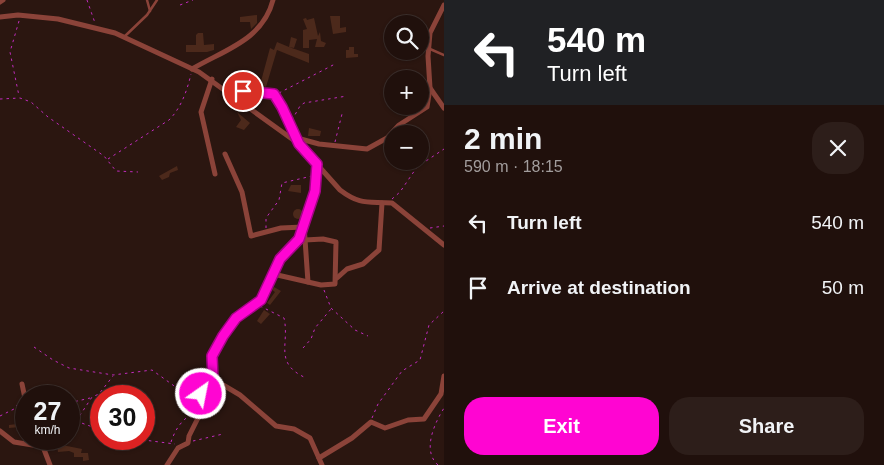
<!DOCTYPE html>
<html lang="en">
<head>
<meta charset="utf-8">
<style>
	:root { --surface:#20100c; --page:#2d1e1a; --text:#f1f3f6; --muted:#a29d9d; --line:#3d302d; --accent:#ff05d2 }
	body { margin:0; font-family:Helvetica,sans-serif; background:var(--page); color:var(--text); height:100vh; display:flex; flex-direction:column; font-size:19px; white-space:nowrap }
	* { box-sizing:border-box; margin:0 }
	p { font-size:16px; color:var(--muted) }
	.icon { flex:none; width:28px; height:28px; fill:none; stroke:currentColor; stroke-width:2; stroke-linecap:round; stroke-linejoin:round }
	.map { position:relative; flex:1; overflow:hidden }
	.sheet { display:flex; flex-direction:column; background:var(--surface); width:440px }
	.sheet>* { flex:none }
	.guide { background:#202124; color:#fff; overflow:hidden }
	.fabs { position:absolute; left:384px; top:15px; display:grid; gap:10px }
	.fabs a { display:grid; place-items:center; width:45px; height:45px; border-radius:50%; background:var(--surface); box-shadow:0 1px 4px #0004,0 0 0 1px var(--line); font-size:25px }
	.speed { position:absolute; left:15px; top:385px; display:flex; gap:10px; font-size:25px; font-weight:700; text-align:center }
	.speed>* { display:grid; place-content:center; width:65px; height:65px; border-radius:50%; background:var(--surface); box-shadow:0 1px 4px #0004,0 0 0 1px var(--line); line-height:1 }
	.speed small { font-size:12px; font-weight:400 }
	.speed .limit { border:8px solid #d22; background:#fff; color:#111 }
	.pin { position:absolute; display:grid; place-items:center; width:42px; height:42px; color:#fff; margin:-21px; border:2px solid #fff; border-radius:50%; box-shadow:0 1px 5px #0007 }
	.me { position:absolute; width:55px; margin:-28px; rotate:33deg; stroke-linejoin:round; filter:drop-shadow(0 0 4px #0008) }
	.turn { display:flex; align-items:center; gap:18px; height:105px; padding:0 20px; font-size:22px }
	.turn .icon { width:65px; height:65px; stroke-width:2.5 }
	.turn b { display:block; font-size:35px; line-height:42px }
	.round { display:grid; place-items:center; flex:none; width:52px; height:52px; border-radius:20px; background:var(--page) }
	.headline { display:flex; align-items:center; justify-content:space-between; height:85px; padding:0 20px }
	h1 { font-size:30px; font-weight:700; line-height:38px }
	.action { display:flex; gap:10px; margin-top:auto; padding:10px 20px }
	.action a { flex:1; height:58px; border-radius:20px; background:var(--accent); color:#fff; font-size:20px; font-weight:700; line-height:58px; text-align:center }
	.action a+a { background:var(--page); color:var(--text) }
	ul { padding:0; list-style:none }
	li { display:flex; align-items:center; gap:15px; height:65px; padding:0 20px }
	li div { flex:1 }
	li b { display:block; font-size:19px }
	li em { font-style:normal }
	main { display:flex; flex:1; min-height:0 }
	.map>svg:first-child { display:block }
	.building { fill:#4c291b }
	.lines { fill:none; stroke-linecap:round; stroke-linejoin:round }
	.path { stroke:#c12bbe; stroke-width:1; stroke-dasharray:2.5 4; stroke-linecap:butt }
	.service { stroke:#8b4339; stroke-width:2.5 }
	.minor { stroke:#8b4339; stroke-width:5 }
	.route-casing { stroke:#a60388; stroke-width:12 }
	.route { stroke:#ff05d2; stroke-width:9 }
</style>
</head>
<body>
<main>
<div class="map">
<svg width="444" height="465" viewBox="0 0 444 465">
	<rect width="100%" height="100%" fill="#2b1610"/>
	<g class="building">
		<path d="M 257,15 L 257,23 L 251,29 L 250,22 L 240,22 L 240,17 Z"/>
		<path d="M 330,16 L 340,16 L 340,28 L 346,27 L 346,32 L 333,34 Z"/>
		<path d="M 306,18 L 307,20 L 314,18 L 318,36 L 320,32 L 321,41 L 326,43 L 324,47 L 315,47 L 317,39 L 309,40 L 309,48 L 303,48 L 303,30 L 307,29 L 303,19 Z"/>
		<path d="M 198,33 L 203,33 L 204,45 L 214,44 L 214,50 L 207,52 L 186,52 L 186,45 L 196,45 L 196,35 Z"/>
		<path d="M 291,37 L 297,39 L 294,48 L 289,47 L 309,54 L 309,63 L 277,50 L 266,87 L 260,85 L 270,48 L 274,50 L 277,42 L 289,47 Z"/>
		<path d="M 349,47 L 354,47 L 354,54 L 358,54 L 358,57 L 346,58 L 346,50 L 349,50 Z"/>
		<path d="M 237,112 L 250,123 L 244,130 L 236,127 L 241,120 Z"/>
		<path d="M 309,128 L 321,131 L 320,136 L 308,136 Z"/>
		<path d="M 177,166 L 178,170 L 170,173 L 169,177 L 162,180 L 159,176 Z"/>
		<path d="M 291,185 L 301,185 L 301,193 L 288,191 Z"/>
		<circle cx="298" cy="214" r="5"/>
		<path d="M 274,287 L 281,291 L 270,305 L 267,303 L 275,292 L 272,290 Z"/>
		<path d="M 264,310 L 270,314 L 261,324 L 257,321 Z"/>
		<path d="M 20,409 L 25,415 L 26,437 L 22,437 L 20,427 L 9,428 L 9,425 L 17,424 L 18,420 L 15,411 Z"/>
		<path d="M 57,444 L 82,449 L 81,453 L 88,453 L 89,460 L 83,461 L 83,457 L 74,457 L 74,453 L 69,451 L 58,452 Z"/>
	</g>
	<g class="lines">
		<g class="path">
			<path d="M 87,0 L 95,23"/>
			<path d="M 180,5 L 193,0"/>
			<path d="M 19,21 L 10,52 L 19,96"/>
			<path d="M 279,93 L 335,64"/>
			<path d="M 0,99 L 20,98 L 31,102 L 48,117 L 104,156 L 116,171 L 138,172"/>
			<path d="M 292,120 L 300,106 L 304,103 L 347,96"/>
			<path d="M 335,142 L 342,114"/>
			<path d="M 108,159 L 169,120 C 181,108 187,91 191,74"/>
			<path d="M 392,199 L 400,192 L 417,167 L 444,149"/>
			<path d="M 266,228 L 266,218 L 279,200 L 282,183 L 312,176"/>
			<path d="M 430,228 L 444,226"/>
			<path d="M 324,290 L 331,308 L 355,330 L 368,336"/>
			<path d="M 260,306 L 284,318 C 290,344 273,363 306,378"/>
			<path d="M 34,347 L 53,360 L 69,368 L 113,375 L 152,370 L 177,388 L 197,398"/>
			<path d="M 303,348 L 311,339 L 315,328 L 331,309"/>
			<path d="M 69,403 L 90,398"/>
			<path d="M 0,416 L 14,409 L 21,400"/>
			<path d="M 372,418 L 378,404 L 402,371 L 420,360 L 429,325 L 444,311"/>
			<path d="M 76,421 L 101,430"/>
			<path d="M 69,432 L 92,397 L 99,394 L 113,376"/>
			<path d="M 136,439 L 175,444"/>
			<path d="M 193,441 L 223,434"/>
			<path d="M 171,442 C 175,430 182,418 195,413"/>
			<path d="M 49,446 L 64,439"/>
			<path d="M 438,465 C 422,451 434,424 444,408"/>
		</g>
		<g class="service">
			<path d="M 147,0 L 150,11"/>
			<path d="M 124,37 L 147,15 L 157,0"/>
			<path d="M 430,49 L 444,55"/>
		</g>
		<g class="minor">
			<path d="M 0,2 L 3,0"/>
			<path d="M 444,5 L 430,33 L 428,56 L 430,88 L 444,108"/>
			<path d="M 0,17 L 18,15 L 58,19 L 115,33 L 199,72 L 299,144 L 340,190 C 361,206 369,201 392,203 L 444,245"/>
			<path d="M 192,69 C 224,50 263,40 273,0"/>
			<path d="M 212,79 L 201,112 L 215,174"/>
			<path d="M 226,91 L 259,91 L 274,94 L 297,139"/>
			<path d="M 297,138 L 319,144 L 367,149 L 387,138 L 399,125 L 427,107 L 430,88"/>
			<path d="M 225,154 L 242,192 L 251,236 L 281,228 L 303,227"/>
			<path d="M 304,225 L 308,282"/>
			<path d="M 273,274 L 321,285 L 335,284 L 336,242 L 323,239 L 305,240"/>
			<path d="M 337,278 L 347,269 L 363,264 L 379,250 L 382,203"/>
			<path d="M 213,379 L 240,395 L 276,426 L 294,429 L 310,438 L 322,465"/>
			<path d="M 22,384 L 26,403"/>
			<path d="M 0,431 L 14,442 L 45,447"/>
			<path d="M 40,439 L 50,465"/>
			<path d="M 319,458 L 352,438 L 371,422 L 385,428 L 408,420 L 424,419 L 441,394 L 444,376"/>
			<path d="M 167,465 L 178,448 L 188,443 L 189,436 L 200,414 L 202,389 L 213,379 L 212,356 L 223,336 L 236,318 L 261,300 L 280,259 L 299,239 L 315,191 L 318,166"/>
		</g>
	</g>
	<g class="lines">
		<defs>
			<path id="route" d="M 201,394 L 203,387 L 213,380 L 212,356 L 223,336 L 236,318 L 261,300 L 280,259 L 299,239 L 315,191 L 317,164 L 299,144 L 282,107 L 274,94 L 243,91"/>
		</defs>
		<use href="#route" class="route-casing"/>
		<use href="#route" class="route"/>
	</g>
</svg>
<div class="fabs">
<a><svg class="icon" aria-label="search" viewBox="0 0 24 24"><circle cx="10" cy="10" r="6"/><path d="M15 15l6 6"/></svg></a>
<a>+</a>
<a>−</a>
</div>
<div class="speed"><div>27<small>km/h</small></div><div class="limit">30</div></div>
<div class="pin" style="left:243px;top:91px;background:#d93025"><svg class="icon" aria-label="arrive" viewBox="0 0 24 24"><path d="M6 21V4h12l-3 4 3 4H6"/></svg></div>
<svg class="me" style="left:201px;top:394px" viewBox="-20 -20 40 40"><circle r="17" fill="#ff05d2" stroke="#fff" stroke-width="3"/><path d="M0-11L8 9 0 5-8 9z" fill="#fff"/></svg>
</div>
<section class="sheet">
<div class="guide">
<div class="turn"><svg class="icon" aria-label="left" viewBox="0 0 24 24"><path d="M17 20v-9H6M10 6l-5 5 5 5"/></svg><div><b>540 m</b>Turn left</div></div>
</div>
<div class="headline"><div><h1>2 min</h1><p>590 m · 18:15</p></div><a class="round"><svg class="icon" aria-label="close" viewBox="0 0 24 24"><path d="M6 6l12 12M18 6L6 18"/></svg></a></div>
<ul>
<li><svg class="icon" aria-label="left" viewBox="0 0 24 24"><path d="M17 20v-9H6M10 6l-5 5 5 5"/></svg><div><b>Turn left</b></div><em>540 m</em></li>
<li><svg class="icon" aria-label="arrive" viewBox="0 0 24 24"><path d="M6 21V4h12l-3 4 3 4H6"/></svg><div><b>Arrive at destination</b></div><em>50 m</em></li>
</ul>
<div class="action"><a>Exit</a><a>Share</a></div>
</section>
</main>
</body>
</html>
